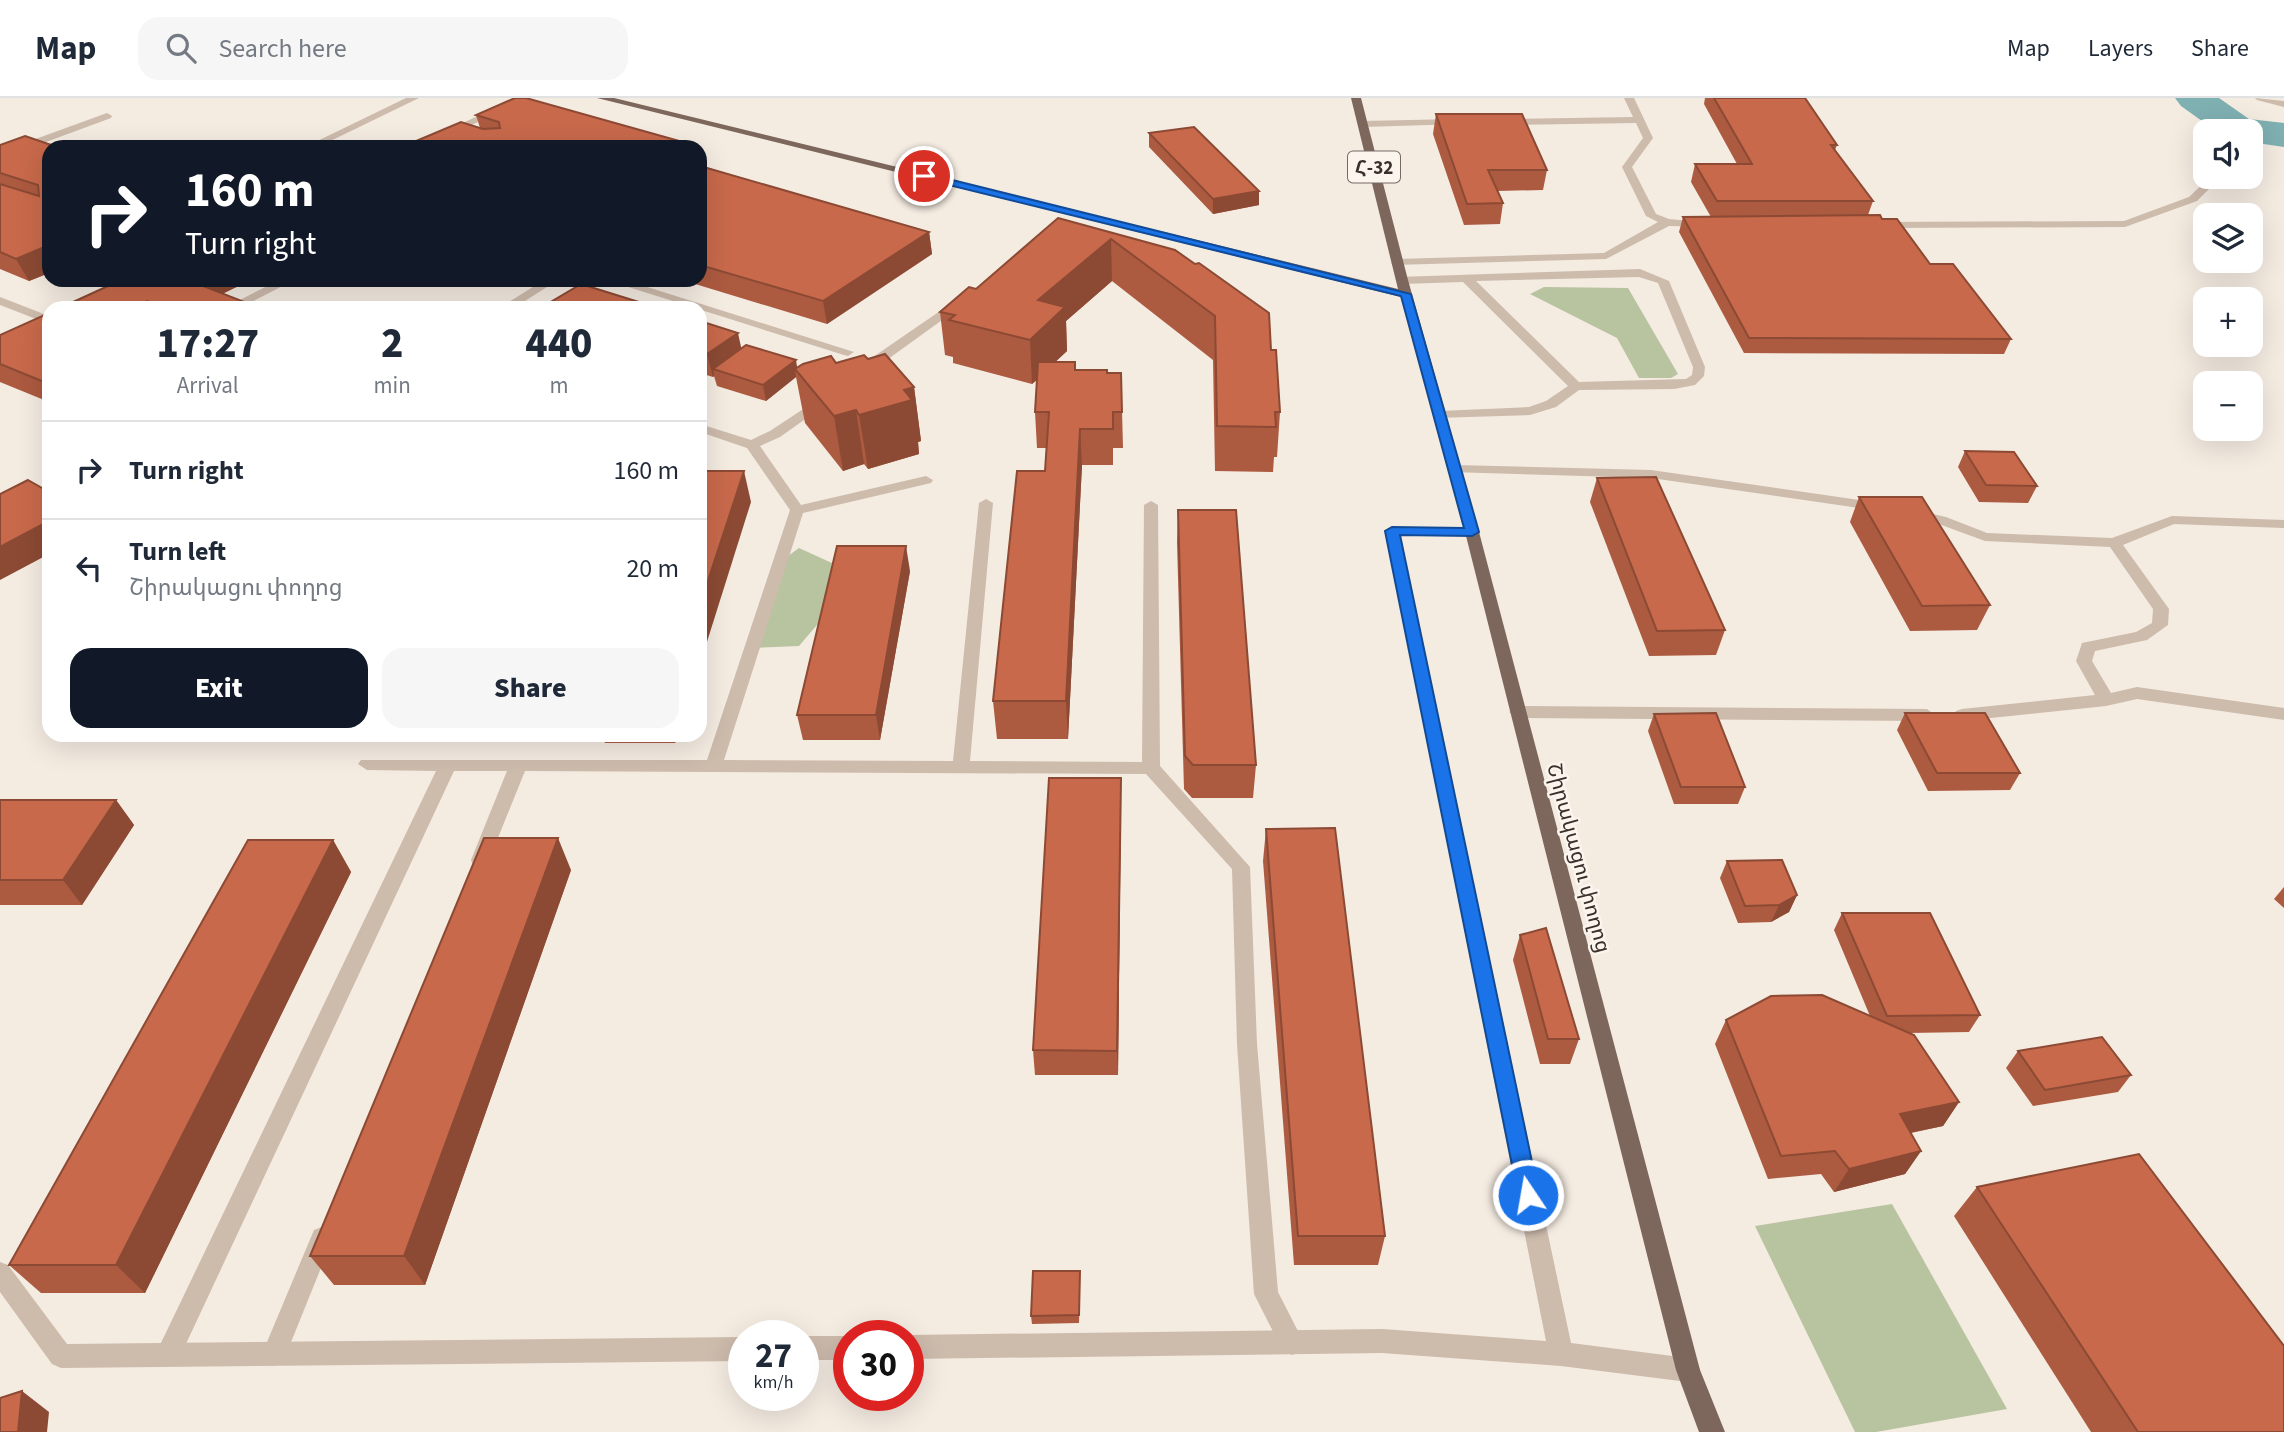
<!DOCTYPE html>
<html lang="en">
<head>
<meta charset="utf-8">
<style>
	:root { --surface:#fff; --page:#f6f6f7; --text:#1f2937; --muted:#747a83; --line:#e0e1e3; --accent:#111827 }
	body { margin:0; font-family:"Source Sans 3","Noto Sans Armenian",sans-serif; background:var(--page); color:var(--text); height:100vh; display:flex; flex-direction:column; font-size:26px; white-space:nowrap }
	* { box-sizing:border-box; margin:0 }
	p { font-size:23px; color:var(--muted) }
	.icon { flex:none; width:38px; height:38px; fill:none; stroke:currentColor; stroke-width:2; stroke-linecap:round; stroke-linejoin:round }
	.map { position:relative; flex:1; overflow:hidden }
	.drawer { position:absolute; left:42px; top:203px; width:665px; height:441px; display:flex; flex-direction:column; background:var(--surface); border-radius:21px; box-shadow:0 7px 28px #0002 }
	.drawer>* { flex:none }
	.banner { position:absolute; left:42px; top:42px; width:665px; height:147px; border-radius:21px; box-shadow:0 7px 28px #0002; background:#111827; color:#fff; overflow:hidden }
	.tools { position:absolute; left:2193px; top:21px; display:grid; gap:14px }
	.tools a { display:grid; place-items:center; width:70px; height:70px; border-radius:14px; background:var(--surface); box-shadow:0 7px 28px #0002; font-size:35px }
	.speed { position:absolute; left:728px; top:1222px; display:flex; gap:14px; font-size:35px; font-weight:700; text-align:center }
	.speed>* { display:grid; place-content:center; width:91px; height:91px; border-radius:50%; background:var(--surface); box-shadow:0 7px 28px #0002; line-height:1 }
	.speed small { font-size:18px; font-weight:400 }
	.speed .limit { border:10px solid #d22; background:#fff; color:#111 }
	.pin { position:absolute; display:grid; place-items:center; width:60px; height:60px; color:#fff; margin:-30px; border:4px solid #fff; border-radius:50%; box-shadow:0 2px 7px #0007 }
	.me { position:absolute; width:77px; margin:-38px; rotate:348deg; stroke-linejoin:round; filter:drop-shadow(0 0 5px #0008) }
	.turn { display:flex; align-items:center; gap:24px; height:147px; padding:0 28px; font-size:32px }
	.turn .icon { width:91px; height:91px; stroke-width:2.5 }
	.turn b { display:block; font-size:49px; line-height:60px }
	.eta { display:flex; justify-content:space-evenly; align-items:center; height:119px; text-align:center }
	.eta b { font-size:42px; font-weight:800; line-height:49px }
	.action { display:flex; gap:14px; margin-top:auto; padding:14px 28px }
	.action a { flex:1; height:80px; border-radius:21px; background:var(--accent); color:#fff; font-size:28px; font-weight:800; line-height:80px; text-align:center }
	.action a+a { background:var(--page); color:var(--text) }
	ul { padding:0; list-style:none }
	li { display:flex; align-items:center; gap:21px; height:98px; padding:0 28px; border-top:2px solid var(--line) }
	li div { flex:1 }
	li b { display:block; font-size:26px }
	li em { font-style:normal }
	header { display:flex; align-items:center; gap:42px; box-sizing:border-box; height:98px; padding:0 35px; background:var(--surface); border-bottom:2px solid var(--line) }
	header strong { font-size:33px }
	nav { display:flex; gap:38px; margin-inline-start:auto; font-size:24px }
	.search { width:490px; height:63px; background:var(--page); display:flex; align-items:center; gap:18px; box-sizing:border-box; padding:0 24px; border-radius:21px; color:var(--muted); font-size:26px }
	.map>svg:first-child { display:block }
	.green { fill:#b8c4a0 }
	.lines { fill:none; stroke-linecap:round; stroke-linejoin:round }
	.river { fill:#7fb0b2; fill-rule:evenodd }
	.service { fill:#cdbbac; fill-rule:evenodd }
	.minor { fill:#cdbbac; fill-rule:evenodd }
	.primary { fill:#7d675c; fill-rule:evenodd }
	.wall { fill:#ac5a40 }
	.shaded-wall { fill:#8c4a34 }
	.building { fill:#c8694b; stroke:#8c4a34; stroke-width:2 }
	.route { fill:#1a73e8; stroke:#114b97; stroke-width:2 }
	.labels { text-anchor:middle; stroke-width:5; stroke-linejoin:round; paint-order:stroke }
	.shield { fill:#fbf5ee; stroke:#756b66; stroke-width:2 }
	.shield-label { font-size:19px; font-weight:bold; fill:#3b302b }
	.street-label { font-size:21px; fill:#3b302b; stroke:#fbf5ee }
</style>
</head>
<body>
<header>
<strong>Map</strong>
<div class="search"><svg class="icon" aria-label="search" viewBox="0 0 24 24"><circle cx="10" cy="10" r="6"/><path d="M15 15l6 6"/></svg>Search here</div>
<nav><a>Map</a><a>Layers</a><a>Share</a></nav>
</header>
<div class="map">
<svg width="2284" height="1334" viewBox="0 0 2284 1334">
	<rect width="100%" height="100%" fill="#f4ebe1"/>
	<g class="green">
		<path d="M 1544,189 L 1628,190 L 1678,276 L 1671,280 L 1639,280 L 1617,240 L 1530,196 Z"/>
		<path d="M 799,450 L 832,465 L 822,521 L 799,548 L 753,550 L 777,466 Z"/>
		<path d="M 1892,1106 L 2007,1311 L 1876,1334 L 1855,1334 L 1755,1128 Z"/>
	</g>
	<g class="lines">
		<path class="river" d="M 2175,0 L 2219,0 L 2249,21 L 2284,25 L 2284,49 L 2250,44 L 2250,33 L 2216,33 L 2181,8 Z"/>
		<g class="service">
			<path d="M 406,0 L 419,0 L 318,49 L 305,49 Z"/>
			<path d="M 107,15 L 112,18 L 111,20 L 0,61 L 0,54 Z"/>
			<path d="M 1640,171 L 1669,183 L 1705,269 L 1704,278 L 1695,287 L 1674,291 L 1579,292 L 1556,309 L 1530,317 L 1435,320 L 1435,314 L 1440,313 L 1529,309 L 1546,303 L 1568,288 L 1463,184 L 1402,186 L 1396,182 L 1398,179 ZM 1639,179 L 1658,185 L 1693,269 L 1692,277 L 1686,281 L 1579,284 L 1476,183 Z"/>
			<path d="M 279,182 L 294,182 L 240,210 L 224,210 Z"/>
			<path d="M 544,182 L 558,182 L 514,210 L 499,210 Z"/>
			<path d="M 606,182 L 625,182 L 854,254 L 848,258 L 844,257 Z"/>
			<path d="M 0,199 L 49,218 L 49,226 L 0,207 Z"/>
			<path d="M 959,200 L 965,204 L 963,207 L 870,274 L 860,274 L 860,268 Z"/>
			<path d="M 823,298 L 828,299 L 828,305 L 780,339 L 760,348 L 801,407 L 926,378 L 933,382 L 931,385 L 803,415 L 724,662 L 953,663 L 979,405 L 986,401 L 993,405 L 970,663 L 1142,664 L 1144,407 L 1151,403 L 1158,407 L 1160,668 L 1250,769 L 1257,946 L 1278,1194 L 1304,1245 L 1301,1253 L 1292,1257 L 1283,1253 L 1254,1196 L 1237,946 L 1232,771 L 1146,676 L 525,673 L 489,762 L 487,767 L 473,767 L 471,762 L 507,673 L 454,673 L 177,1265 L 168,1269 L 159,1265 L 156,1257 L 159,1249 L 436,673 L 367,672 L 358,666 L 361,662 L 707,662 L 790,412 L 747,350 L 700,334 L 700,326 L 751,342 L 770,333 Z"/>
			<path d="M 322,1129 L 330,1132 L 333,1140 L 283,1264 L 274,1268 L 265,1264 L 262,1256 L 314,1132 Z"/>
		</g>
		<g class="minor">
			<path d="M 516,0 L 529,0 L 425,49 L 412,49 Z"/>
			<path d="M 1624,0 L 1634,0 L 1653,40 L 1632,69 L 1656,116 L 1669,121 L 1709,125 L 1709,129 L 1669,128 L 1606,161 L 1393,167 L 1391,165 L 1397,161 L 1604,155 L 1658,124 L 1646,118 L 1622,69 L 1643,40 L 1636,25 L 1503,27 L 1498,24 L 1503,21 L 1633,19 Z"/>
			<path d="M 2255,0 L 2284,3 L 2284,9 L 2257,2 Z"/>
			<path d="M 1458,21 L 1463,24 L 1462,26 L 1363,29 L 1358,26 L 1363,23 Z"/>
			<path d="M 102,45 L 110,49 L 98,49 Z"/>
			<path d="M 2210,79 L 2221,79 L 2197,103 L 2125,129 L 1880,130 L 1874,127 L 1880,124 L 2124,123 L 2189,99 Z"/>
			<path d="M 1455,367 L 1651,372 L 1880,405 L 1887,409 L 1880,413 L 1651,380 L 1450,374 L 1448,371 Z"/>
			<path d="M 1915,412 L 1946,419 L 1987,435 L 2112,440 L 2172,418 L 2284,422 L 2284,430 L 2174,426 L 2123,447 L 2169,511 L 2168,527 L 2147,542 L 2095,553 L 2092,563 L 2111,595 L 2137,589 L 2284,610 L 2284,622 L 2137,601 L 2106,608 L 1962,623 L 1956,621 L 1954,617 L 1956,613 L 1962,611 L 2095,597 L 2076,563 L 2082,545 L 2136,534 L 2152,525 L 2153,511 L 2110,449 L 1985,443 L 1936,425 L 1910,419 L 1908,416 L 1910,413 Z"/>
			<path d="M 1392,429 L 1472,430 L 1479,434 L 1472,438 L 1400,438 L 1571,1245 L 1688,1260 L 1697,1263 L 1700,1272 L 1697,1281 L 1688,1284 L 1561,1268 L 1382,1255 L 908,1261 L 908,1237 L 1382,1231 L 1546,1243 L 1385,433 Z"/>
			<path d="M 1517,608 L 1927,611 L 1935,617 L 1927,623 L 1517,620 L 1509,614 Z"/>
			<path d="M 0,1164 L 8,1167 L 67,1246 L 744,1239 L 744,1263 L 61,1270 L 52,1266 L 0,1194 Z"/>
			<rect x="803" y="1238" width="46" height="24"/>
		</g>
		<path class="primary" d="M 597,0 L 614,0 L 1398,191 L 1351,0 L 1361,0 L 1408,182 L 1479,434 L 1700,1272 L 1725,1334 L 1699,1334 L 1676,1272 L 1465,434 L 1401,199 Z"/>
	</g>
	<g class="wall">
		<path d="M 1705,0 L 1805,0 L 1837,47 L 1835,52 L 1873,103 L 1868,117 L 1882,121 L 1930,166 L 2011,241 L 2004,256 L 1744,255 L 1679,134 L 1683,119 L 1711,119 L 1691,84 L 1695,66 L 1737,66 L 1704,6 Z"/>
		<path d="M 1436,16 L 1547,72 L 1543,92 L 1497,93 L 1503,105 L 1500,126 L 1464,127 L 1433,36 Z"/>
		<path d="M 476,17 L 697,48 L 698,49 L 402,49 L 480,30 Z"/>
		<path d="M 1149,35 L 1259,93 L 1259,107 L 1213,116 L 1149,49 Z"/>
		<path d="M 0,47 L 49,49 L 49,175 L 29,183 L 0,171 Z"/>
		<path d="M 700,61 L 702,68 L 929,134 L 932,156 L 827,226 L 682,182 L 700,182 Z"/>
		<path d="M 1058,120 L 1175,152 L 1271,252 L 1280,314 L 1277,359 L 1274,359 L 1273,374 L 1215,373 L 1213,262 L 1112,183 L 1066,223 L 1067,253 L 1055,264 L 1076,272 L 1108,275 L 1121,275 L 1123,350 L 1113,350 L 1113,367 L 1082,367 L 1068,641 L 997,641 L 993,603 L 1045,373 L 1047,350 L 1037,350 L 1035,314 L 1037,282 L 1032,286 L 953,265 L 953,259 L 945,257 L 940,214 L 976,191 Z"/>
		<path d="M 121,182 L 251,182 L 222,196 L 260,210 L 60,210 Z"/>
		<path d="M 549,205 L 658,210 L 551,210 Z"/>
		<path d="M 49,215 L 49,304 L 0,284 L 0,237 Z"/>
		<path d="M 700,223 L 741,251 L 797,270 L 868,261 L 914,289 L 921,343 L 918,344 L 919,356 L 868,371 L 864,366 L 843,373 L 805,325 L 796,279 L 766,303 L 717,288 L 714,278 L 713,279 L 700,275 Z"/>
		<path d="M 1965,353 L 2037,388 L 2028,405 L 1979,404 L 1958,369 Z"/>
		<path d="M 1597,380 L 1725,532 L 1716,557 L 1649,558 L 1590,404 Z"/>
		<path d="M 1859,399 L 1990,507 L 1977,532 L 1910,533 L 1850,424 Z"/>
		<path d="M 1178,412 L 1256,667 L 1253,700 L 1192,700 L 1184,691 L 1177,444 Z"/>
		<path d="M 910,473 L 880,642 L 803,642 L 797,617 Z"/>
		<path d="M 1905,615 L 2020,675 L 2010,692 L 1928,693 L 1897,632 Z"/>
		<path d="M 1654,616 L 1745,689 L 1738,706 L 1674,706 L 1648,633 Z"/>
		<path d="M 602,637 L 678,637 L 675,645 L 605,645 Z"/>
		<path d="M 1121,680 L 1118,977 L 1035,977 L 1033,952 Z"/>
		<path d="M 0,702 L 116,702 L 134,727 L 82,807 L 0,807 Z"/>
		<path d="M 1266,731 L 1385,1138 L 1378,1167 L 1294,1167 L 1263,763 Z"/>
		<path d="M 333,742 L 351,774 L 145,1195 L 41,1195 L 9,1167 Z"/>
		<path d="M 1727,763 L 1797,797 L 1789,814 L 1771,824 L 1738,825 L 1720,780 Z"/>
		<path d="M 571,772 L 425,1187 L 334,1187 L 310,1158 Z"/>
		<path d="M 2284,789 L 2284,810 L 2274,801 Z"/>
		<path d="M 1842,815 L 1980,917 L 1969,934 L 1908,935 L 1959,1004 L 1943,1028 L 1911,1035 L 1921,1053 L 1905,1076 L 1834,1094 L 1821,1076 L 1768,1081 L 1715,946 L 1726,922 L 1870,918 L 1834,832 Z"/>
		<path d="M 1520,837 L 1579,941 L 1570,966 L 1540,966 L 1513,862 Z"/>
		<path d="M 2018,953 L 2131,977 L 2118,994 L 2033,1008 L 2006,970 Z"/>
		<path d="M 1977,1089 L 2284,1334 L 2091,1334 L 1954,1118 Z"/>
		<path d="M 1080,1180 L 1079,1225 L 1032,1226 L 1031,1218 Z"/>
	</g>
	<g class="shaded-wall">
		<path d="M 1259,93 L 1259,107 L 1213,116 L 1213,101 Z"/>
		<path d="M 929,134 L 932,156 L 827,226 L 823,203 Z"/>
		<path d="M 1111,141 L 1112,183 L 1066,223 L 1067,253 L 1032,286 L 1030,242 L 1038,202 Z"/>
		<path d="M 49,147 L 49,175 L 29,183 L 16,161 Z"/>
		<path d="M 192,182 L 251,182 L 201,206 L 190,183 Z"/>
		<path d="M 147,203 L 150,210 L 132,210 Z"/>
		<path d="M 738,235 L 743,258 L 713,271 L 714,278 L 713,279 L 707,256 Z"/>
		<path d="M 796,262 L 798,275 L 795,271 L 796,279 L 766,303 L 763,287 Z"/>
		<path d="M 914,289 L 921,343 L 918,344 L 919,356 L 868,371 L 859,317 L 904,292 Z"/>
		<path d="M 856,312 L 864,366 L 843,373 L 834,318 Z"/>
		<path d="M 1080,331 L 1082,367 L 1068,641 L 1066,603 Z"/>
		<path d="M 744,373 L 751,404 L 700,566 L 700,507 Z"/>
		<path d="M 49,423 L 49,456 L 0,482 L 0,449 Z"/>
		<path d="M 906,448 L 910,473 L 880,642 L 876,617 Z"/>
		<path d="M 673,637 L 678,637 L 675,645 Z"/>
		<path d="M 1121,680 L 1121,705 L 1118,977 L 1117,953 Z"/>
		<path d="M 116,702 L 134,727 L 82,807 L 63,782 Z"/>
		<path d="M 558,740 L 571,772 L 425,1187 L 404,1158 Z"/>
		<path d="M 333,742 L 351,774 L 145,1195 L 116,1167 Z"/>
		<path d="M 1797,797 L 1789,814 L 1771,824 L 1779,807 Z"/>
		<path d="M 1959,1004 L 1943,1028 L 1884,1040 L 1900,1016 Z"/>
		<path d="M 1921,1053 L 1905,1076 L 1834,1094 L 1849,1071 Z"/>
		<path d="M 22,1293 L 49,1314 L 47,1334 L 18,1334 Z"/>
	</g>
	<g class="building">
		<path d="M 515,0 L 526,0 L 697,48 L 402,49 L 461,24 L 483,31 L 500,30 L 499,24 L 476,17 Z"/>
		<path d="M 1714,0 L 1805,0 L 1837,47 L 1831,47 L 1873,103 L 1717,103 L 1695,66 L 1752,66 Z"/>
		<path d="M 1436,16 L 1522,16 L 1547,72 L 1488,72 L 1503,105 L 1467,106 Z"/>
		<path d="M 1194,29 L 1259,93 L 1213,101 L 1149,35 Z"/>
		<path d="M 25,38 L 57,49 L 49,49 L 49,147 L 16,161 L 0,154 L 0,86 L 39,98 L 38,87 L 0,75 L 0,47 Z"/>
		<path d="M 700,68 L 929,134 L 823,203 L 700,167 Z"/>
		<path d="M 1880,117 L 1882,121 L 1897,121 L 1930,166 L 1953,166 L 2011,241 L 1749,240 L 1683,119 Z"/>
		<path d="M 1058,120 L 1175,152 L 1195,166 L 1199,165 L 1269,215 L 1271,252 L 1276,252 L 1280,314 L 1275,314 L 1276,329 L 1217,328 L 1215,218 L 1111,141 L 1038,202 L 1065,209 L 1030,242 L 949,222 L 955,217 L 940,214 L 969,189 L 976,191 Z"/>
		<path d="M 121,182 L 192,182 L 190,183 L 260,210 L 164,210 L 147,203 L 132,210 L 60,210 Z"/>
		<path d="M 581,186 L 658,210 L 564,210 L 549,205 Z"/>
		<path d="M 49,215 L 49,286 L 0,266 L 0,237 Z"/>
		<path d="M 700,223 L 738,235 L 707,256 L 700,253 Z"/>
		<path d="M 746,247 L 796,262 L 763,287 L 713,271 Z"/>
		<path d="M 885,256 L 914,289 L 904,292 L 912,302 L 859,317 L 856,312 L 834,318 L 795,271 L 803,266 L 831,258 L 836,265 L 864,257 L 868,261 Z"/>
		<path d="M 1038,264 L 1075,264 L 1075,272 L 1107,272 L 1107,275 L 1121,275 L 1122,314 L 1113,314 L 1113,331 L 1080,331 L 1066,603 L 993,603 L 1017,373 L 1045,373 L 1049,314 L 1035,314 Z"/>
		<path d="M 1965,353 L 2014,354 L 2037,388 L 1986,387 Z"/>
		<path d="M 700,373 L 744,373 L 700,507 Z"/>
		<path d="M 1656,379 L 1725,532 L 1657,533 L 1597,380 Z"/>
		<path d="M 28,382 L 49,394 L 49,423 L 0,449 L 0,396 Z"/>
		<path d="M 1859,399 L 1922,399 L 1990,507 L 1922,508 Z"/>
		<path d="M 1178,412 L 1236,412 L 1256,667 L 1193,667 L 1185,658 Z"/>
		<path d="M 837,448 L 906,448 L 876,617 L 797,617 Z"/>
		<path d="M 1716,615 L 1745,689 L 1681,689 L 1654,616 Z"/>
		<path d="M 1905,615 L 1985,615 L 2020,675 L 1937,675 Z"/>
		<path d="M 1049,680 L 1121,680 L 1117,953 L 1033,952 Z"/>
		<path d="M 0,702 L 116,702 L 63,782 L 0,782 Z"/>
		<path d="M 1335,730 L 1385,1138 L 1298,1138 L 1266,731 Z"/>
		<path d="M 484,740 L 558,740 L 404,1158 L 310,1158 Z"/>
		<path d="M 248,742 L 333,742 L 116,1167 L 9,1167 Z"/>
		<path d="M 1782,762 L 1797,797 L 1779,807 L 1745,808 L 1727,763 Z"/>
		<path d="M 1842,815 L 1930,815 L 1980,917 L 1887,918 Z"/>
		<path d="M 1546,830 L 1579,941 L 1548,941 L 1520,837 Z"/>
		<path d="M 1822,897 L 1914,937 L 1959,1004 L 1900,1016 L 1921,1053 L 1849,1071 L 1835,1053 L 1781,1058 L 1726,922 L 1771,898 Z"/>
		<path d="M 2102,939 L 2131,977 L 2045,992 L 2018,953 Z"/>
		<path d="M 2139,1056 L 2284,1248 L 2284,1334 L 2138,1334 L 1977,1089 Z"/>
		<path d="M 1033,1173 L 1080,1173 L 1079,1217 L 1031,1218 Z"/>
		<path d="M 22,1293 L 18,1334 L 0,1334 L 0,1300 Z"/>
	</g>
	<path class="route" d="M 924,75 L 1411,196 L 1479,434 L 1472,438 L 1400,437 L 1539,1097 L 1536,1103 L 1528,1106 L 1521,1103 L 1518,1097 L 1385,433 L 1392,429 L 1464,430 L 1401,198 L 920,80 L 919,78 Z"/>
	<g class="labels">
		<rect class="shield" x="1348" y="53.5" width="52" height="31" rx="5"/>
		<g class="shield-label">
			<text x="1374" y="76">Հ-32</text>
		</g>
		<g class="street-label">
			<text transform="translate(1579 760) rotate(75)" y="7">Շիրակացու փողոց</text>
		</g>
	</g>
</svg>
<div class="tools">
<a><svg class="icon" aria-label="sound" viewBox="0 0 24 24"><path d="M4 9h4l5-4v14l-5-4H4zM17 9q2 3 0 6"/></svg></a>
<a><svg class="icon" aria-label="layers" viewBox="0 0 24 24"><path d="M12 4l9 5-9 5-9-5zM3 14l9 5 9-5"/></svg></a>
<a>+</a>
<a>−</a>
</div>
<div class="speed"><div>27<small>km/h</small></div><div class="limit">30</div></div>
<div class="pin" style="left:924px;top:78px;background:#d93025"><svg class="icon" aria-label="arrive" viewBox="0 0 24 24"><path d="M6 21V4h12l-3 4 3 4H6"/></svg></div>
<svg class="me" style="left:1528px;top:1097px" viewBox="-20 -20 40 40"><circle r="17" fill="#1a73e8" stroke="#fff" stroke-width="3"/><path d="M0-11L8 9 0 5-8 9z" fill="#fff"/></svg>
<div class="banner">
<div class="turn"><svg class="icon" aria-label="right" viewBox="0 0 24 24"><path d="M7 20v-9h11M14 6l5 5-5 5"/></svg><div><b>160 m</b>Turn right</div></div>
</div>
<section class="drawer">
<div class="eta">
<div><b>17:27</b><p>Arrival</p></div>
<div><b>2</b><p>min</p></div>
<div><b>440</b><p>m</p></div>
</div>
<ul>
<li><svg class="icon" aria-label="right" viewBox="0 0 24 24"><path d="M7 20v-9h11M14 6l5 5-5 5"/></svg><div><b>Turn right</b></div><em>160 m</em></li>
<li><svg class="icon" aria-label="left" viewBox="0 0 24 24"><path d="M17 20v-9H6M10 6l-5 5 5 5"/></svg><div><b>Turn left</b><p>Շիրակացու փողոց</p></div><em>20 m</em></li>
</ul>
<div class="action"><a>Exit</a><a>Share</a></div>
</section>
</div>
</body>
</html>
